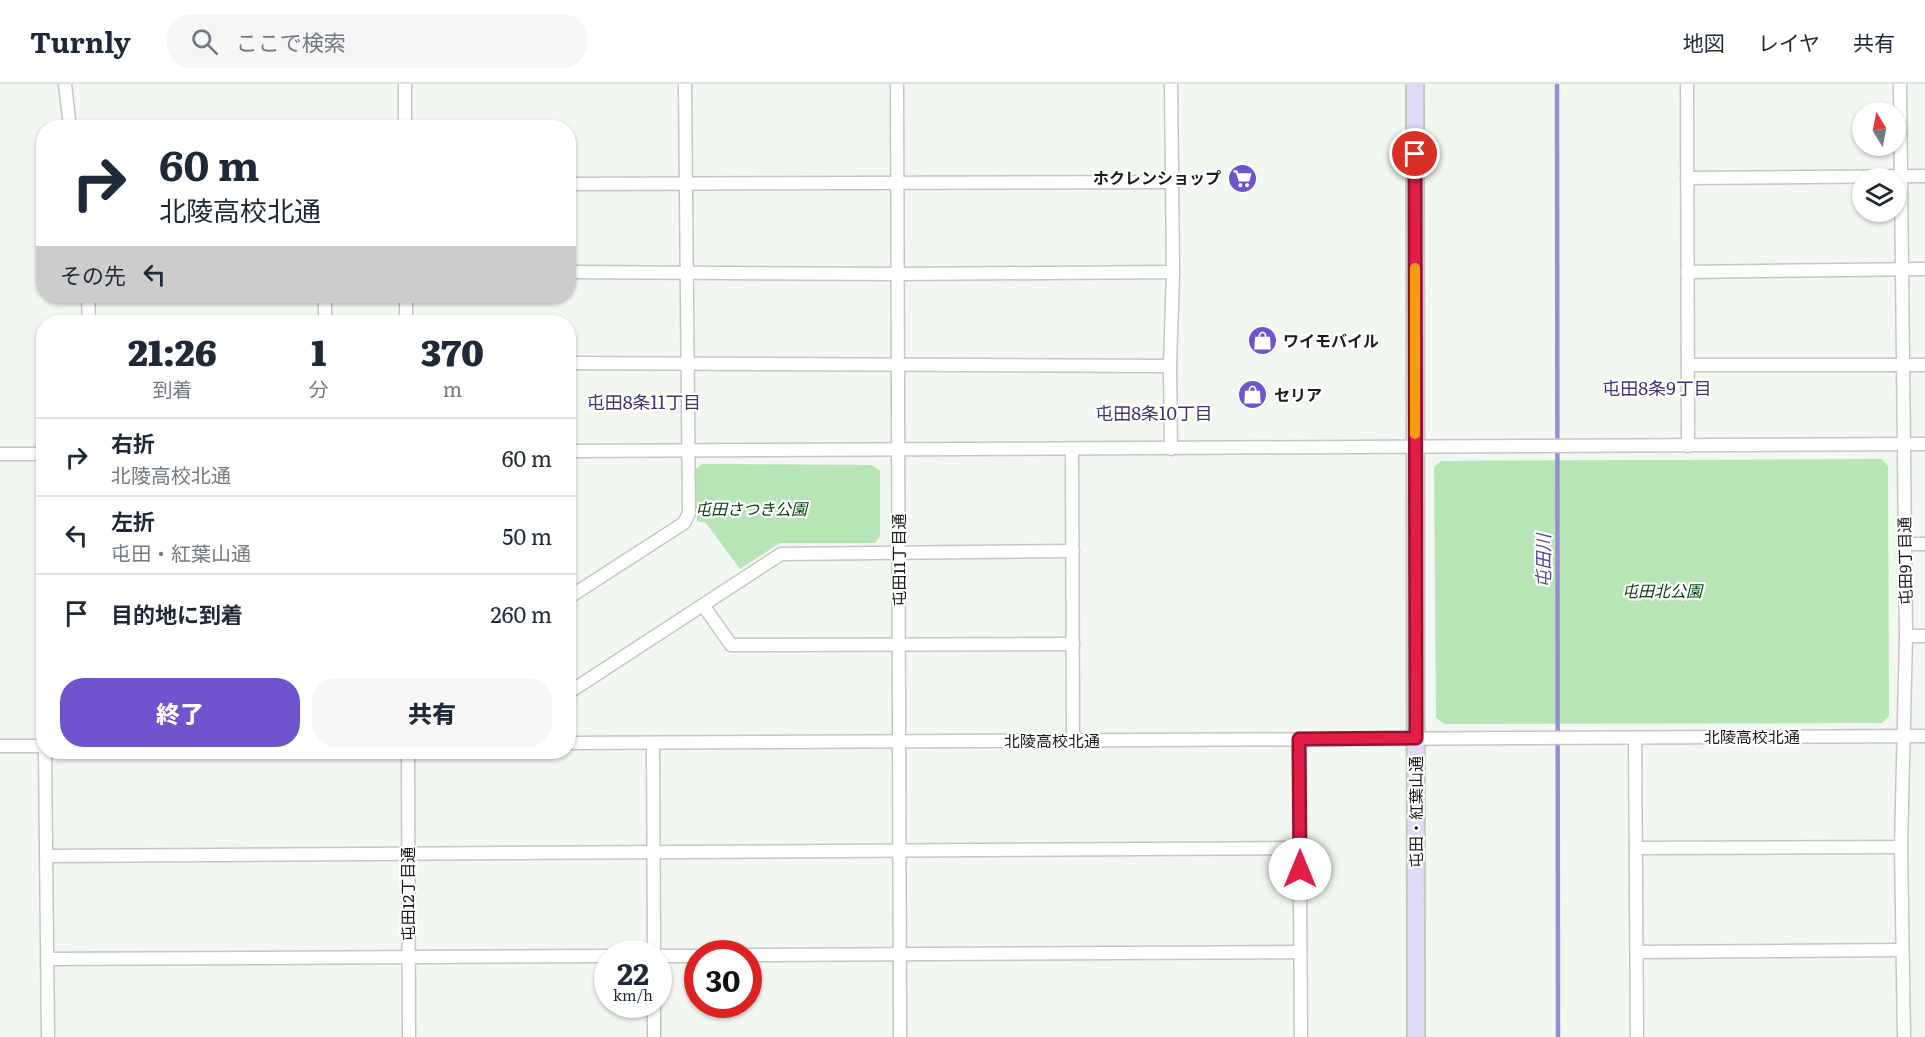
<!DOCTYPE html>
<html lang="ja">
<head>
<meta charset="utf-8">
<style>
	:root { --surface:#fff; --page:#f6f6f7; --text:#1f2937; --muted:#747a83; --line:#e0e1e3; --accent:#7054cd }
	body { margin:0; font-family:Literata,"Noto Sans JP",serif; background:var(--page); color:var(--text); height:100vh; display:flex; flex-direction:column; font-size:22px; white-space:nowrap }
	* { box-sizing:border-box; margin:0 }
	p { font-size:20px; color:var(--muted) }
	.icon { flex:none; width:33px; height:33px; fill:none; stroke:currentColor; stroke-width:2; stroke-linecap:round; stroke-linejoin:round }
	.map { position:relative; flex:1; overflow:hidden }
	.side { position:absolute; left:36px; top:231px; width:540px; height:444px; display:flex; flex-direction:column; background:var(--surface); border-radius:24px; box-shadow:0 2px 4px #0004 }
	.side>* { flex:none }
	.guide { position:absolute; left:36px; top:36px; width:540px; height:183px; border-radius:24px; box-shadow:0 2px 4px #0004; background:#fff; color:var(--text); overflow:hidden }
	.needle { width:39px; rotate:350deg }
	.buttons { position:absolute; left:1852px; top:18px; display:grid; gap:12px }
	.buttons a { display:grid; place-items:center; width:54px; height:54px; border-radius:50%; background:var(--surface); box-shadow:0 2px 4px #0004; font-size:30px }
	.speed { position:absolute; left:594px; top:856px; display:flex; gap:12px; font-size:30px; font-weight:700; text-align:center }
	.speed>* { display:grid; place-content:center; width:78px; height:78px; border-radius:50%; background:var(--surface); box-shadow:0 2px 4px #0004; line-height:1 }
	.speed small { font-size:15px; font-weight:400 }
	.speed .limit { border:9px solid #d22; background:#fff; color:#111 }
	.pin { position:absolute; display:grid; place-items:center; width:51px; height:51px; color:#fff; margin:-26px; border:3px solid #fff; border-radius:50%; box-shadow:0 2px 6px #0007 }
	.me { position:absolute; width:66px; margin:-33px; rotate:0deg; stroke-linejoin:round; filter:drop-shadow(0 0 4px #0008) }
	.turn { display:flex; align-items:center; gap:21px; height:126px; padding:0 24px; font-size:27px }
	.turn .icon { width:78px; height:78px; stroke-width:2.5 }
	.turn b { display:block; font-size:42px; line-height:51px }
	.then { display:flex; align-items:center; height:57px; padding:0 24px; background:#0003; gap:12px; font-size:22px }
	.eta { display:flex; justify-content:space-evenly; align-items:center; height:102px; text-align:center }
	.eta b { font-size:36px; font-weight:800; line-height:42px }
	.primary-button { display:flex; gap:12px; margin-top:auto; padding:12px 24px }
	.primary-button a { flex:1; height:69px; border-radius:24px; background:var(--accent); color:#fff; font-size:24px; font-weight:800; line-height:69px; text-align:center }
	.primary-button a+a { background:var(--page); color:var(--text) }
	ul { padding:0; list-style:none }
	li { display:flex; align-items:center; gap:18px; height:78px; padding:0 24px; border-top:2px solid var(--line) }
	li div { flex:1 }
	li b { display:block; font-size:22px }
	li em { font-style:normal }
	header { display:flex; align-items:center; gap:36px; box-sizing:border-box; height:84px; padding:0 30px; background:var(--surface); border-bottom:2px solid var(--line) }
	header strong { font-size:28px }
	nav { display:flex; gap:33px; margin-inline-start:auto; font-size:21px }
	.search { width:420px; height:54px; background:var(--page); display:flex; align-items:center; gap:15px; box-sizing:border-box; padding:0 21px; border-radius:24px; color:var(--muted); font-size:22px }
	.map>svg:first-child { display:block }
	.green { fill:#b7e5b6 }
	.lines { fill:none; stroke-linecap:round; stroke-linejoin:round }
	.stream { stroke:#978dd1; stroke-width:4.5 }
	.street-casing { stroke:#c3c8c3; stroke-width:15 }
	.secondary-casing { stroke:#c3c8c3; stroke-width:20 }
	.street { stroke:#fff; stroke-width:12 }
	.secondary { stroke:#dedbf2; stroke-width:16 }
	.route-casing { stroke:#92132f; stroke-width:15 }
	.route { stroke:#e11d48; stroke-width:10 }
	.slow { stroke:#f59e0b; stroke-width:10 }
	.labels { text-anchor:middle; stroke-width:4.5; stroke-linejoin:round; paint-order:stroke }
	.poi-label { font-size:16px; font-weight:bold; fill:#1a1c1a; stroke:#fff; text-anchor:start }
	.park-label { font-size:16px; font-style:italic; fill:#03420b; stroke:#fff }
	.street-label { font-size:16px; fill:#1a1c1a; stroke:#fff }
	.neighbourhood-label { font-size:18px; fill:#423672; stroke:#fff }
	.water-label { font-size:18px; font-style:italic; fill:#574698; stroke:#fff }
</style>
</head>
<body>
<header>
<strong>Turnly</strong>
<div class="search"><svg class="icon" aria-label="search" viewBox="0 0 24 24"><circle cx="10" cy="10" r="6"/><path d="M15 15l6 6"/></svg>ここで検索</div>
<nav><a>地図</a><a>レイヤ</a><a>共有</a></nav>
</header>
<div class="map">
<svg width="1925" height="953" viewBox="0 0 1925 953">
	<rect width="100%" height="100%" fill="#f2f7f1"/>
	<g class="green">
		<path d="M 1882,375 L 1888,382 L 1889,632 L 1882,639 L 1445,640 L 1436,634 L 1434,383 L 1441,377 Z"/>
		<path d="M 702,380 L 872,381 L 880,387 L 880,452 L 875,459 L 780,459 L 740,485 L 706,439 L 697,437 L 695,386 Z"/>
	</g>
	<g class="lines">
		<path class="stream" d="M 1557,0 L 1558,953"/>
		<defs>
			<g id="street">
				<path d="M 65,0 L 70,44"/>
				<path d="M 405,0 L 405,44"/>
				<path d="M 897,0 L 900,953"/>
				<path d="M 1171,0 L 1173,188 L 1170,282 L 1171,365"/>
				<path d="M 1687,0 L 1688,362"/>
				<path d="M 1900,0 L 1906,552 L 1901,763 L 1904,953"/>
				<path d="M 1687,94 L 1925,92"/>
				<path d="M 568,100 L 1172,98"/>
				<path d="M 568,188 L 897,190 L 1173,188"/>
				<path d="M 1687,188 L 1925,185"/>
				<path d="M 88,212 L 89,238"/>
				<path d="M 325,212 L 325,238"/>
				<path d="M 406,212 L 406,238"/>
				<path d="M 568,279 L 1170,282"/>
				<path d="M 1688,281 L 1925,281"/>
				<path d="M 1072,365 L 1073,657"/>
				<path d="M 568,367 L 1925,360"/>
				<path d="M 0,370 L 44,370"/>
				<path d="M 1905,460 L 1925,460"/>
				<path d="M 568,514 L 684,439 L 689,429 L 685,0"/>
				<path d="M 703,521 L 731,561 L 1073,560"/>
				<path d="M 1906,552 L 1925,552"/>
				<path d="M 568,609 L 781,470 L 1073,467"/>
				<path d="M 1635,654 L 1637,953"/>
				<path d="M 1299,655 L 1301,953"/>
				<path d="M 568,659 L 1925,652"/>
				<path d="M 653,659 L 654,870"/>
				<path d="M 0,662 L 44,662"/>
				<path d="M 45,668 L 48,953"/>
				<path d="M 408,668 L 409,953"/>
				<path d="M 1636,764 L 1901,763"/>
				<path d="M 46,772 L 1299,764"/>
				<path d="M 1637,868 L 1902,866"/>
				<path d="M 748,871 L 1300,868"/>
				<path d="M 658,872 L 698,872"/>
				<path d="M 47,875 L 608,872"/>
				<path d="M 654,921 L 654,953"/>
			</g>
			<path id="secondary" d="M 1415,0 L 1416,953"/>
		</defs>
		<use href="#street" class="street-casing"/>
		<use href="#secondary" class="secondary-casing"/>
		<use href="#street" class="street"/>
		<use href="#secondary" class="secondary"/>
	</g>
	<g class="lines">
		<defs>
			<path id="route" d="M 1300,785 L 1299,655 L 1416,654 L 1415,70"/>
		</defs>
		<use href="#route" class="route-casing"/>
		<use href="#route" class="route"/>
		<path class="slow" d="M 1415,184 L 1415,350"/>
	</g>
	<defs>
		<symbol id="supermarket-disc" viewBox="-11 -11 22 22"><circle r="9.5" fill="#7054cd" stroke="#fff"/><path d="M-6-5.5h2.5l.6 2H6L4.5 2H-2.5L-4.4-4H-6ZM-1.5 3.2a1.3 1.3 0 1 0 .1 0ZM3 3.2a1.3 1.3 0 1 0 .1 0Z" fill="#fff"/></symbol>
		<symbol id="shop-disc" viewBox="-11 -11 22 22"><circle r="9.5" fill="#7054cd" stroke="#fff"/><path d="M-5-2.5h2.3a2.7 3.5 0 0 1 5.4 0H5L5.5 6h-11ZM-1.5-2.5h3a1.5 2.3 0 0 0-3 0Z" fill="#fff"/></symbol>
	</defs>
	<g fill-rule="evenodd">
		<use href="#supermarket-disc" x="1226" y="78" width="33" height="33"/>
		<use href="#shop-disc" x="1246" y="240" width="33" height="33"/>
		<use href="#shop-disc" x="1236" y="294" width="33" height="33"/>
	</g>
	<g class="labels">
		<g class="poi-label">
			<text x="1221" y="100" text-anchor="end">ホクレンショップ</text>
			<text x="1283" y="263">ワイモバイル</text>
			<text x="1274" y="317">セリア</text>
		</g>
		<g class="park-label">
			<text x="751" y="431">屯田さつき公園</text>
			<text x="1662" y="513">屯田北公園</text>
		</g>
		<g class="street-label">
			<text transform="translate(899 476) rotate(-90)" y="6">屯田11丁目通</text>
			<text transform="translate(1905 477) rotate(-91)" y="6">屯田9丁目通</text>
			<text x="1752" y="659">北陵高校北通</text>
			<text x="1052" y="663">北陵高校北通</text>
			<text transform="translate(1416 728) rotate(-90)" y="6">屯田・紅葉山通</text>
			<text transform="translate(408 810) rotate(-90)" y="6">屯田12丁目通</text>
		</g>
		<g class="neighbourhood-label">
			<text x="1657" y="311">屯田8条9丁目</text>
			<text x="644" y="325">屯田8条11丁目</text>
			<text x="1154" y="336">屯田8条10丁目</text>
		</g>
		<g class="water-label">
			<text transform="translate(1544 477) rotate(-90)" y="6">屯田川</text>
		</g>
	</g>
</svg>
<div class="buttons">
<a><svg class="needle" viewBox="-14 -14 28 28"><path d="M0-13l5 13h-10z" fill="#e53935"/><path d="M0 13l5-13h-10z" fill="#747a83"/></svg></a>
<a><svg class="icon" aria-label="layers" viewBox="0 0 24 24"><path d="M12 4l9 5-9 5-9-5zM3 14l9 5 9-5"/></svg></a>
</div>
<div class="speed"><div>22<small>km/h</small></div><div class="limit">30</div></div>
<div class="pin" style="left:1415px;top:70px;background:#d93025"><svg class="icon" aria-label="arrive" viewBox="0 0 24 24"><path d="M6 21V4h12l-3 4 3 4H6"/></svg></div>
<svg class="me" style="left:1300px;top:785px" viewBox="-20 -20 40 40"><circle r="19" fill="#fff"/><path d="M0-13L10 11 0 6-10 11z" fill="#e11d48"/></svg>
<div class="guide">
<div class="turn"><svg class="icon" aria-label="right" viewBox="0 0 24 24"><path d="M7 20v-9h11M14 6l5 5-5 5"/></svg><div><b>60 m</b>北陵高校北通</div></div>
<div class="then">その先<svg class="icon" aria-label="left" viewBox="0 0 24 24"><path d="M17 20v-9H6M10 6l-5 5 5 5"/></svg></div>
</div>
<section class="side">
<div class="eta">
<div><b>21:26</b><p>到着</p></div>
<div><b>1</b><p>分</p></div>
<div><b>370</b><p>m</p></div>
</div>
<ul>
<li><svg class="icon" aria-label="right" viewBox="0 0 24 24"><path d="M7 20v-9h11M14 6l5 5-5 5"/></svg><div><b>右折</b><p>北陵高校北通</p></div><em>60 m</em></li>
<li><svg class="icon" aria-label="left" viewBox="0 0 24 24"><path d="M17 20v-9H6M10 6l-5 5 5 5"/></svg><div><b>左折</b><p>屯田・紅葉山通</p></div><em>50 m</em></li>
<li><svg class="icon" aria-label="arrive" viewBox="0 0 24 24"><path d="M6 21V4h12l-3 4 3 4H6"/></svg><div><b>目的地に到着</b></div><em>260 m</em></li>
</ul>
<div class="primary-button"><a>終了</a><a>共有</a></div>
</section>
</div>
</body>
</html>
